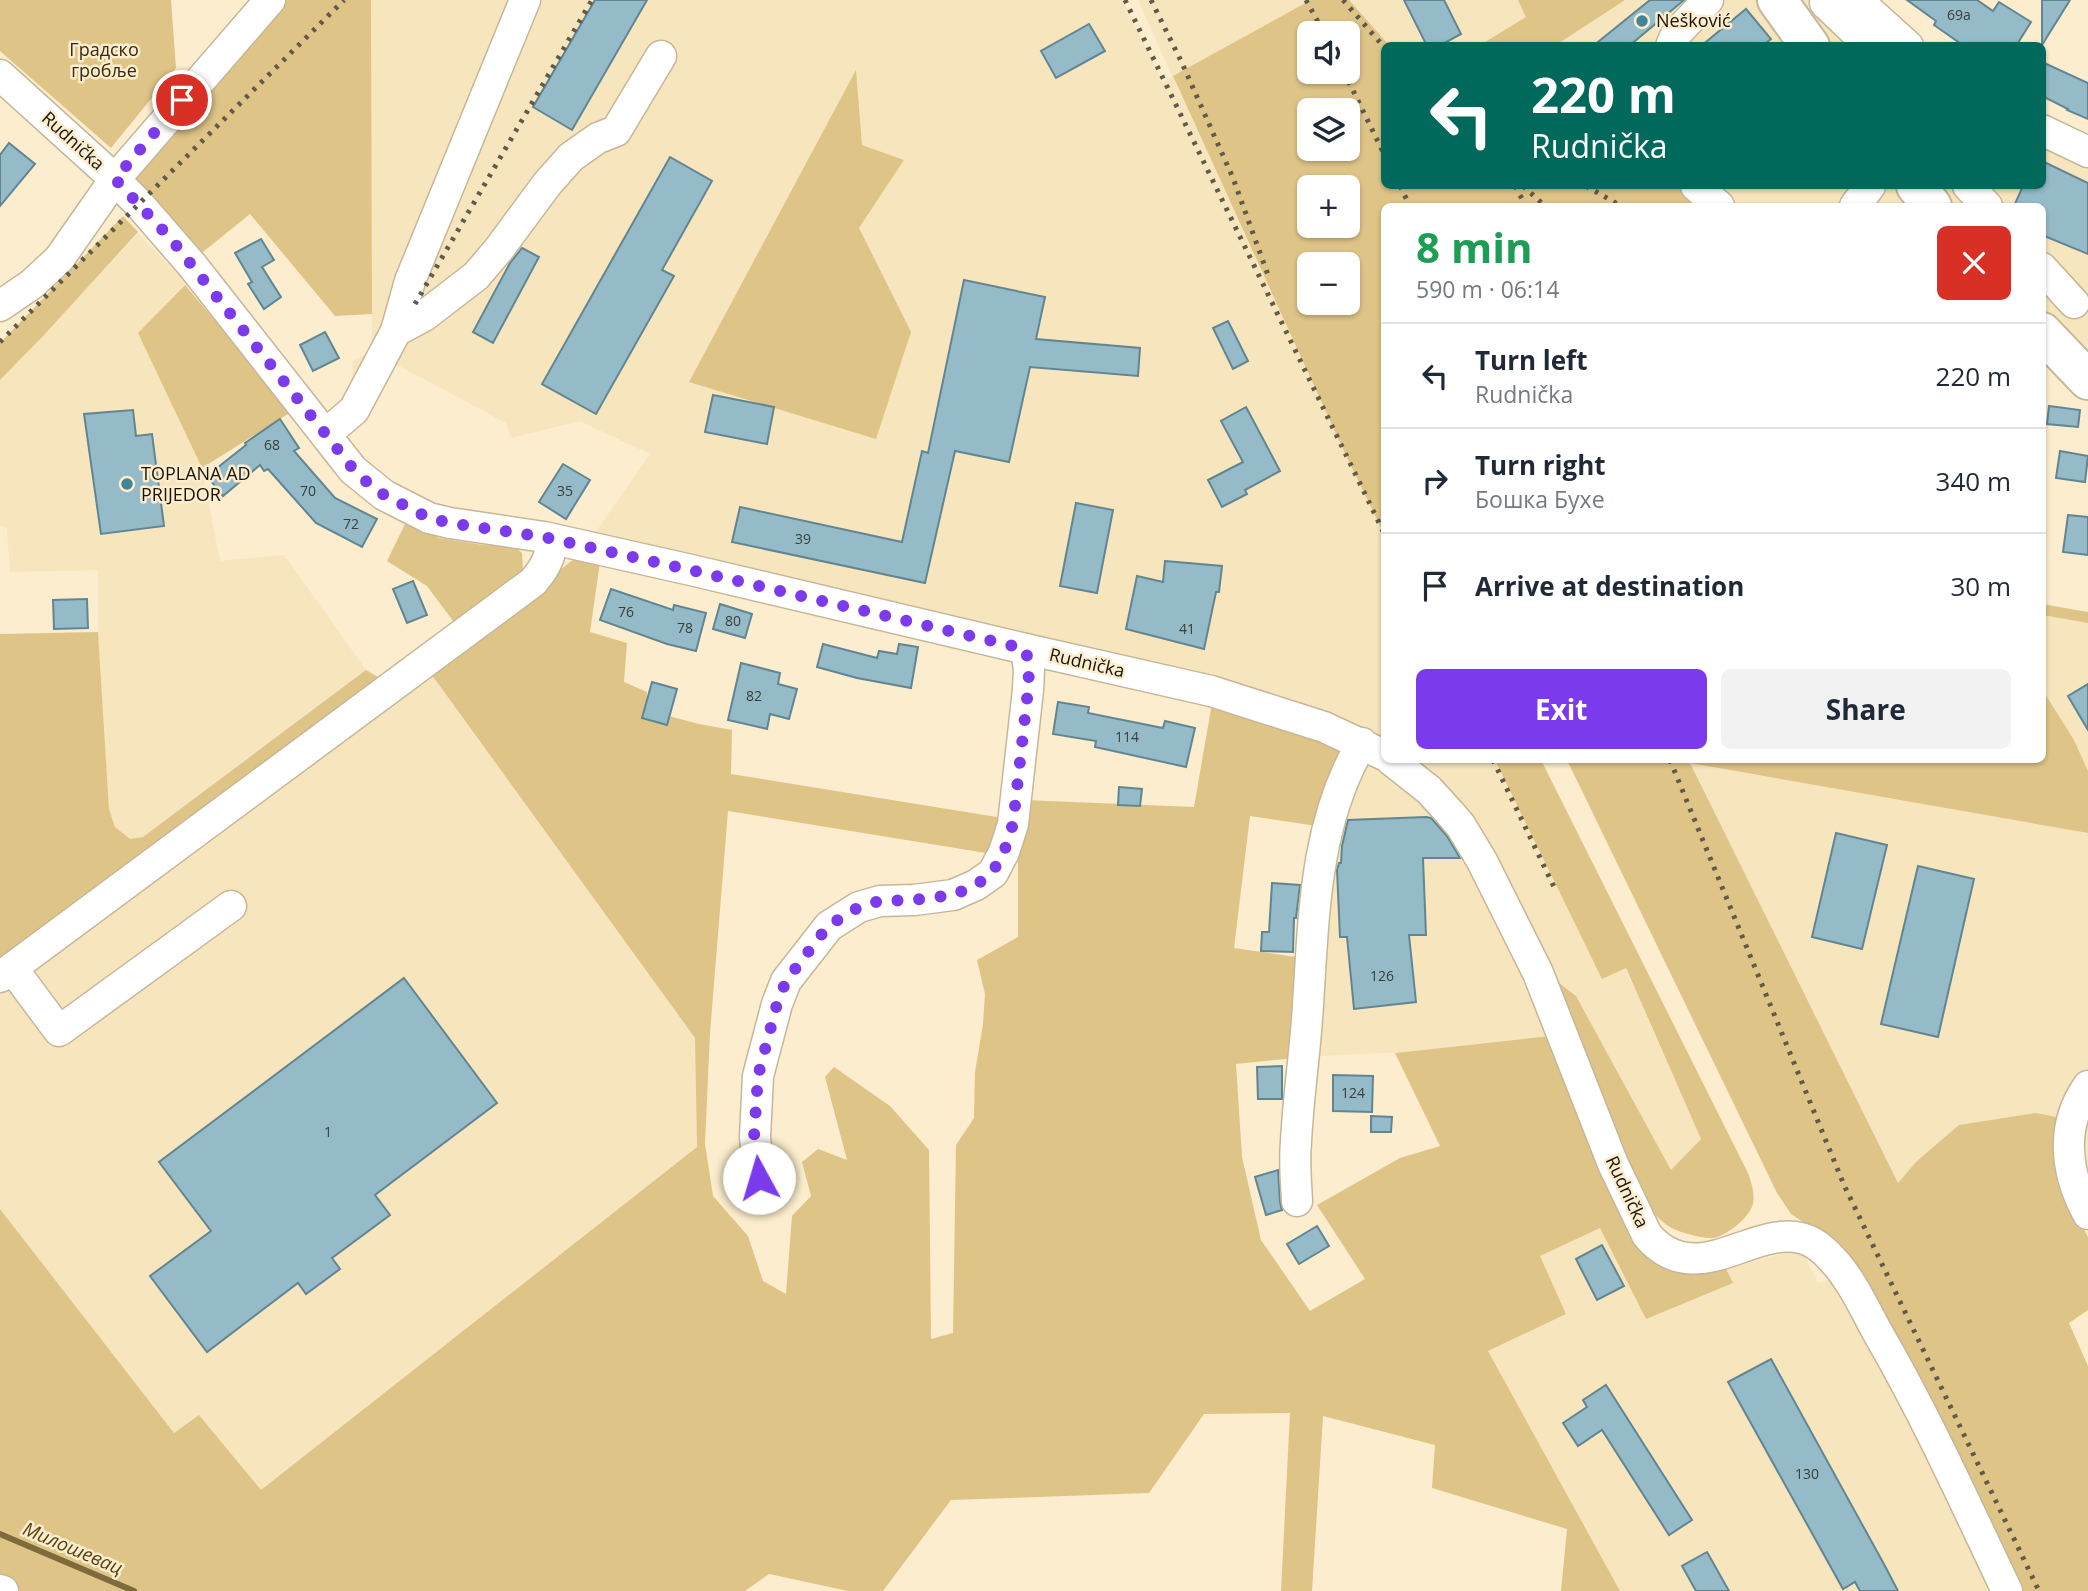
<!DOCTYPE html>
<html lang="en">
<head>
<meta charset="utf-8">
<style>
	:root { --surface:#fff; --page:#f2f2f3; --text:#1f2937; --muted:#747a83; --line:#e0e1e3; --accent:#7c3aed }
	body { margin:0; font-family:"Open Sans",sans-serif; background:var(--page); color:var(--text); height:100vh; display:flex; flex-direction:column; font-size:26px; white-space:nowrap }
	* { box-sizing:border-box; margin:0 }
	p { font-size:23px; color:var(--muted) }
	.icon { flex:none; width:38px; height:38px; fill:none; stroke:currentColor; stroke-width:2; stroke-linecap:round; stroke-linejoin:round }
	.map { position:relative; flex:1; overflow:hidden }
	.side { position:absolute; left:1381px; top:203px; width:665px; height:560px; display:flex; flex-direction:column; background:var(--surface); border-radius:10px; box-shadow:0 2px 5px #0004 }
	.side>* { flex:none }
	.hud { position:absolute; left:1381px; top:42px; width:665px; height:147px; border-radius:10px; box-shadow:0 2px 5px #0004; background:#00695c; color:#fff; overflow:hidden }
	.buttons { position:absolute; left:1297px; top:21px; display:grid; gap:14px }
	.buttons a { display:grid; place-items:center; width:63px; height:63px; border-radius:10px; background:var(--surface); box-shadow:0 2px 5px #0004; font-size:35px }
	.pin { position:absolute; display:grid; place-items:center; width:60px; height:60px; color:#fff; margin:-30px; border:4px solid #fff; border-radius:50%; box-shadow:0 2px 7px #0007 }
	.me { position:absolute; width:77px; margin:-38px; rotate:354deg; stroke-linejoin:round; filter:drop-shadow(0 0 5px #0008) }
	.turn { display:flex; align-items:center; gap:24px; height:147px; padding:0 35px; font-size:32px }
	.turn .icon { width:91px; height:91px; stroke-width:2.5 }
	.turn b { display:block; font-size:49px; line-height:60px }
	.round { display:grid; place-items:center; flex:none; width:74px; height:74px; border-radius:10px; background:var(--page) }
	.overview { display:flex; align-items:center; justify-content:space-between; height:119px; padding:0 35px }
	h1 { font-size:42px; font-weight:700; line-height:52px; color:#1e9e55 }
	.cta { display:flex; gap:14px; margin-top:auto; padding:14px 35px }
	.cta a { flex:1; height:80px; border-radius:10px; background:var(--accent); color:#fff; font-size:28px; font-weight:700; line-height:80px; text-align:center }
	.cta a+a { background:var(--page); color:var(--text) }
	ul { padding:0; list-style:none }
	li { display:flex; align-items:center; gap:21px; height:105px; padding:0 35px; border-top:2px solid var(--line) }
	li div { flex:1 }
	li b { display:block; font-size:26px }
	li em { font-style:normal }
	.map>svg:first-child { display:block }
	.built { fill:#f7e5bd; fill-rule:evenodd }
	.green { fill:#dfc487; fill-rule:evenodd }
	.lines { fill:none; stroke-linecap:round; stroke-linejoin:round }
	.stream { stroke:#7f6a3b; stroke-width:6 }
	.building { fill:#95bbc8; stroke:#618692; stroke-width:2 }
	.minor-casing { stroke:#c5b798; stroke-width:33 }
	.major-casing { stroke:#c5b798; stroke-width:42 }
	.minor { stroke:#fff; stroke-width:30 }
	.major { stroke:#fff; stroke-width:38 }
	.rail { stroke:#625a48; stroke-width:5; stroke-dasharray:3.5 7; stroke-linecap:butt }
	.route { stroke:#7c3aed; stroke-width:12; stroke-dasharray:0 21.6 }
	.poi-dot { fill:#438497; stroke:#fbedcd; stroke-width:2.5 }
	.labels { text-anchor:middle; stroke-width:5; stroke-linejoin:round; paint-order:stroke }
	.number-label { font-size:14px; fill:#393e3a }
	.poi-label { font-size:18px; fill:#1a150a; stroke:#fbedcd; text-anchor:start }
	.park-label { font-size:18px; fill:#372b0e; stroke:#fbedcd }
	.street-label { font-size:18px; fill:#1a150a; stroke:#fbedcd }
	.water-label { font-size:19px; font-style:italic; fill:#574412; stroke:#fbedcd }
</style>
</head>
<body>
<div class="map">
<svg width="2088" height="1591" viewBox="0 0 2088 1591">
	<rect width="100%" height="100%" fill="#fbedcd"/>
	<g class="built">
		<path d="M 371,0 L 1123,0 L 1163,83 L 1172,76 L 1138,0 L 1311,0 L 1173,77 L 1342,447 L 1384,534 L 1384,744 L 1284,697 L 1200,678 L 1090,647 L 593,536 L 650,454 L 580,421 L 511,438 L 506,423 L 390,361 L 352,387 L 353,361 L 372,351 ZM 856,72 L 862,145 L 904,160 L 859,228 Z"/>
		<path d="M 1349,0 L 1837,0 L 1891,45 L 1541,45 L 1526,17 L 1480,45 L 1389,45 Z"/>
		<path d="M 2042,145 L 2088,165 L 2088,359 L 2042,345 L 2042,206 L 1735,206 L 1708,186 L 2042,186 Z"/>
		<path d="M 138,234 L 186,282 L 139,333 L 202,468 L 220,561 L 284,555 L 366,670 L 143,837 L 130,839 L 115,827 L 109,809 L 98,632 L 98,570 L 10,572 L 7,528 L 0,526 L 0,380 Z"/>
		<path d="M 2042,615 L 2088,623 L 2088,771 L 2074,740 L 2042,689 Z"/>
		<path d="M 429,671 L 695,1038 L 697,1147 L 260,1491 L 199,1416 L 174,1433 L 0,1209 L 0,989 Z"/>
		<path d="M 1362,756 L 1412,791 L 1452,833 L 1504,936 L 1550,1036 L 1403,1052 L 1320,1056 L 1330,828 Z"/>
		<path d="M 1408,760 L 1495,760 L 1602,978 L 1625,968 L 1701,1139 L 1671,1170 L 1576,996 L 1545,972 Z"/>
		<path d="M 1689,762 L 2088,833 L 2088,1189 L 1917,1161 L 1898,1184 Z"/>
		<path d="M 1600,1228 L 1733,1284 L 1726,1269 L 1801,1249 L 1818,1283 L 1834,1278 L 1932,1463 L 1994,1591 L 1620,1591 L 1488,1351 L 1566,1314 L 1540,1256 Z"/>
	</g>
	<g class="green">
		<path d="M 0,0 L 171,0 L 176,68 L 111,148 L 0,51 Z"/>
		<path d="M 274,0 L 371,0 L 372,314 L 335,316 L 250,214 L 198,256 L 131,186 L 148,146 Z"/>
		<path d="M 1311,0 L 1349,0 L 1389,45 L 1384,46 L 1384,186 L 1708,186 L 1735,206 L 1384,206 L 1384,534 L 1342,447 L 1173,76 ZM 1309,33 L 1348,33 L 1348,72 L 1309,72 ZM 1309,110 L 1348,110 L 1348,149 L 1309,149 ZM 1309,187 L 1348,187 L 1348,226 L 1309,226 ZM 1309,264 L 1348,264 L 1348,303 L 1309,303 Z"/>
		<path d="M 1518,0 L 1625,0 L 1556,45 L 1480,45 L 1526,17 Z"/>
		<path d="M 856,70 L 862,145 L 904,160 L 859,228 L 911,332 L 876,439 L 689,382 Z"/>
		<path d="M 123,216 L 138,232 L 44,335 L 0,380 L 0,343 Z"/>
		<path d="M 185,285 L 291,412 L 202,468 L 138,333 Z"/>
		<path d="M 406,522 L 439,538 L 484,545 L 514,546 L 522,553 L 523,570 L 456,625 L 427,586 L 387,561 Z"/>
		<path d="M 578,556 L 600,562 L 590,632 L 627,643 L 624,682 L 647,692 L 646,710 L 699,724 L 732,730 L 731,774 L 1003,818 L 992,854 L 728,811 L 710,1033 L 705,1144 L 713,1196 L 748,1236 L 763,1281 L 786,1294 L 792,1216 L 811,1196 L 802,1162 L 818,1149 L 847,1160 L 825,1077 L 834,1067 L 890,1106 L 929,1150 L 931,1339 L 953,1333 L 956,1145 L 974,1118 L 975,1072 L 983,1024 L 985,994 L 977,960 L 1018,937 L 1018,821 L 1024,800 L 1194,807 L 1212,703 L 1362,756 L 1330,828 L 1250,816 L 1234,948 L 1303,958 L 1295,1058 L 1236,1064 L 1242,1157 L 1261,1240 L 1310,1311 L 1365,1279 L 1317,1205 L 1400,1158 L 1440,1146 L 1395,1053 L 1550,1036 L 1616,1194 L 1697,1273 L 1726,1269 L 1733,1283 L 1646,1319 L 1600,1228 L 1540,1256 L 1566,1314 L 1488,1351 L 1620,1591 L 1561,1591 L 1567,1529 L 1432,1488 L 1435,1445 L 1323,1416 L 1312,1591 L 1281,1591 L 1290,1413 L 1204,1414 L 1149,1493 L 951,1500 L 883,1591 L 848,1591 L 769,1574 L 745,1591 L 0,1591 L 0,1209 L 174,1433 L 199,1415 L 261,1490 L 697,1147 L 695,1038 L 429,671 Z"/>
		<path d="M 2042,604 L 2088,612 L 2088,623 L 2042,615 Z"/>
		<path d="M 98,632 L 109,809 L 115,827 L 130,839 L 143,837 L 366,670 L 383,680 L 0,963 L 0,634 Z"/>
		<path d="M 2042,689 L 2074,740 L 2088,771 L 2088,833 L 1690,763 L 1898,1183 L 1917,1161 L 1959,1125 L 2036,1113 L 2061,1118 L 2077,1216 L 2088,1237 L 2088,1310 L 2069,1323 L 2088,1366 L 2088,1591 L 2017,1591 L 1850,1256 L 1834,1238 L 1817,1231 L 1791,1214 L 1777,1193 L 1567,760 L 2042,760 Z"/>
		<path d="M 1495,760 L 1541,760 L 1747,1171 C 1751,1181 1755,1192 1753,1203 C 1751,1217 1726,1236 1713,1238 C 1703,1239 1678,1232 1670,1227 C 1651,1216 1642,1193 1632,1174 L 1545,972 L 1576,996 L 1671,1170 L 1701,1139 L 1626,968 L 1602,979 Z"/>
	</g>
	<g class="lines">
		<path class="stream" d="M 0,1534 L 134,1591"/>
	</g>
	<g class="building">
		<path d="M 595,0 L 647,0 L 572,130 L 533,107 Z"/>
		<path d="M 1404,0 L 1444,0 L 1461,34 L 1439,46 L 1427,46 Z"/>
		<path d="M 1650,0 L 1684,0 L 1629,46 L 1593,46 Z"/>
		<path d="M 1907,0 L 1977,0 L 1993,11 L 1999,2 L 2031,22 L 2016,46 L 1964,46 L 1934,25 L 1936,21 Z"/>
		<path d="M 2042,0 L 2070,0 L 2042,45 Z"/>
		<path d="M 1746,9 L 1771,39 L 1762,46 L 1701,46 Z"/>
		<path d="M 1089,24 L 1105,51 L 1056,78 L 1041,51 Z"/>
		<path d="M 2042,62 L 2088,83 L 2088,119 L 2067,110 L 2068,109 L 2042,96 Z"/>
		<path d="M 9,143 L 35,164 L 0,206 L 0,155 Z"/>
		<path d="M 670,157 L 712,181 L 662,270 L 674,276 L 596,414 L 542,384 Z"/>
		<path d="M 2042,161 L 2088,183 L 2088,254 L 2042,235 L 2042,206 L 2014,206 L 2023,186 L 2042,186 Z"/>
		<path d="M 261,239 L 274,260 L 262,267 L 281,297 L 264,309 L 248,284 L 252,282 L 235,253 Z"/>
		<path d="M 522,248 L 539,257 L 493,343 L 473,332 L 510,263 Z"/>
		<path d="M 964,280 L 1045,297 L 1036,339 L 1140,348 L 1138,376 L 1030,367 L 1009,462 L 955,451 L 925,583 L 732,542 L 740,507 L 902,542 L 922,451 L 928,453 Z"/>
		<path d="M 1228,321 L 1248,361 L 1233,369 L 1213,328 Z"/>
		<path d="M 325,332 L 339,358 L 313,371 L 300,345 Z"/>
		<path d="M 713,395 L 774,407 L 767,444 L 705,432 Z"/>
		<path d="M 2049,406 L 2080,410 L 2078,427 L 2047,424 Z"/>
		<path d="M 1246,407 L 1280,471 L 1245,490 L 1247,494 L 1222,507 L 1208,480 L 1243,462 L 1221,421 Z"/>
		<path d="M 133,410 L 136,436 L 152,434 L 164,526 L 101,534 L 84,414 Z"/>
		<path d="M 280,419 L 299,448 L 294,451 L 335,498 L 377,519 L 362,547 L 316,523 L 268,469 L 264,471 L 260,465 L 223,496 L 207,476 L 246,445 L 245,443 Z"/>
		<path d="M 2060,451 L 2088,456 L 2085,482 L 2056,478 Z"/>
		<path d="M 563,464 L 590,480 L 566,519 L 539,502 Z"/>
		<path d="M 1076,503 L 1113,510 L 1097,593 L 1060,586 Z"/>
		<path d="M 2068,515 L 2088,517 L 2088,555 L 2063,552 Z"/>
		<path d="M 1165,561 L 1222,566 L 1219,592 L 1216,592 L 1204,649 L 1126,629 L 1137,576 L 1163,582 Z"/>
		<path d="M 413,581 L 427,615 L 407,623 L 393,589 Z"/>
		<path d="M 611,589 L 673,610 L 674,605 L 706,613 L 696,651 L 667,644 L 600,620 Z"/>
		<path d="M 87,599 L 88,628 L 54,629 L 53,600 Z"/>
		<path d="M 720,604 L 752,614 L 745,638 L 713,629 Z"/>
		<path d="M 823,644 L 877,658 L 879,651 L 897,654 L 899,644 L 918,647 L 911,688 L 857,678 L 817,667 Z"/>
		<path d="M 741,663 L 780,673 L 778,684 L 797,689 L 789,719 L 770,714 L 767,729 L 728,720 Z"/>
		<path d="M 652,682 L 677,689 L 667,725 L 642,718 Z"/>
		<path d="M 2088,684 L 2088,730 L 2068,696 Z"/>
		<path d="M 1058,702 L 1089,707 L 1088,713 L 1163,728 L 1165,721 L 1195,728 L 1186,767 L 1095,747 L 1096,741 L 1053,734 Z"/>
		<path d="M 1119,787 L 1142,789 L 1140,806 L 1118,805 Z"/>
		<path d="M 1426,817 L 1431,818 L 1447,836 L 1460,858 L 1423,858 L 1426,935 L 1409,935 L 1416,1002 L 1354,1009 L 1347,937 L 1340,937 L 1337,870 L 1339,863 L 1341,863 L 1342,846 L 1348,820 Z"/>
		<path d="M 1836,833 L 1887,845 L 1862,949 L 1812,937 Z"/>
		<path d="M 1918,866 L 1974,879 L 1938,1037 L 1881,1024 Z"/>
		<path d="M 1272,883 L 1300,885 L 1296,918 L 1294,918 L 1293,952 L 1261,951 L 1262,932 L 1269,932 Z"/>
		<path d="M 404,978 L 497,1103 L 375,1195 L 390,1215 L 332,1258 L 340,1269 L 306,1294 L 298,1283 L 207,1352 L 150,1276 L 211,1231 L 159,1162 Z"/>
		<path d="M 1282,1066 L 1282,1099 L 1258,1099 L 1257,1067 Z"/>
		<path d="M 1333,1075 L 1373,1076 L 1372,1112 L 1333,1111 Z"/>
		<path d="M 1371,1116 L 1392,1117 L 1391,1132 L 1371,1132 Z"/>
		<path d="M 1278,1170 L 1280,1202 L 1282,1210 L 1266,1215 L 1255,1177 Z"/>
		<path d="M 1317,1226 L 1329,1246 L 1299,1264 L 1287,1244 Z"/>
		<path d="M 1602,1245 L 1624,1286 L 1597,1300 L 1576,1259 Z"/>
		<path d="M 1771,1359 L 1885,1566 L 1898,1591 L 1860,1591 L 1855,1582 L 1843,1589 L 1728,1382 Z"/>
		<path d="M 1606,1385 L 1692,1520 L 1669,1535 L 1602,1430 L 1578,1446 L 1563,1423 L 1587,1407 L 1583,1400 Z"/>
		<path d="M 1707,1552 L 1729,1591 L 1696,1591 L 1682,1566 Z"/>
	</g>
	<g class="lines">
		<defs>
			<g id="minor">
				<path d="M 1857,0 L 1908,46"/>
				<path d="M 1825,3 L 1870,46"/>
				<path d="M 1671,46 L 1676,34 L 1708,0"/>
				<path d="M 0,75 L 106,171 L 139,204 L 192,265 L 353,470 L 384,495 L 429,518 L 450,523 L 544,537 L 691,570 L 1026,649 L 1211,691 L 1324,727 L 1384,755"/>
				<path d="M 2042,130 L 2088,152"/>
				<path d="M 1696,186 L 1719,206"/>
				<path d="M 1968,186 L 1987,206"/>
				<path d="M 1855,206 L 1870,186"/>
				<path d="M 2042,268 L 2074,303"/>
				<path d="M 0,306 L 32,284 L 59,259 L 115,179 L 270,0"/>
				<path d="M 396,331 L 424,316 L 476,276 L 499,249 L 547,184 L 571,157 L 598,138 L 616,131 L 661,56"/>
				<path d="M 326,434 L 354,410 L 396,331 L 410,281 L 525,0"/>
				<path d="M 1391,760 L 1429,790 L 1450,813 L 1461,826 L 1482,861 L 1538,973 L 1613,1164 L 1647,1235 C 1695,1292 1751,1226 1801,1238 C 1813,1241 1824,1250 1832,1259 C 1852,1280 1865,1310 1879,1335 C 1927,1418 1966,1505 2007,1591"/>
				<path d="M 12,968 L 59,1031 L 231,906"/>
				<path d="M 0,977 L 533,582 C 545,568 550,558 553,540"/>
				<path d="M 2088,1086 C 2060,1126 2065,1172 2088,1214"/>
				<path d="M 759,1178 L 755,1137 L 758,1076 L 777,1004 L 786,981 L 829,926 L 859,907 L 880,901 L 914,900 L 953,895 L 976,885 L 993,873 L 1004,852 L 1013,824 L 1028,690 L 1029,670 L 1026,649"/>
				<path d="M 1297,1201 C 1296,1181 1294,1161 1296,1142 C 1298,1101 1304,1060 1307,1019 C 1314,925 1312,827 1362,743"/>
				<path d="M 0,1590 L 3,1591"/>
			</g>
			<g id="major">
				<path d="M 1777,0 L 1810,46"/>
				<path d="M 1916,186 L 1932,206"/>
				<path d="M 2042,332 L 2088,380"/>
			</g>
		</defs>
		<use href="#minor" class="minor-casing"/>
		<use href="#major" class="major-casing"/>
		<use href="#minor" class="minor"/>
		<use href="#major" class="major"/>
		<g class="rail">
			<path d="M 1125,0 L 1384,533"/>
			<path d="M 1151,0 L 1182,63 L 1233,178 L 1268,275"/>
			<path d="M 1306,0 L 1324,33"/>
			<path d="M 1343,0 L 1384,47"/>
			<path d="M 1344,72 L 1384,154"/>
			<path d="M 1400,186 L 1410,206"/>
			<path d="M 1515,186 L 1526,206"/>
			<path d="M 1523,186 L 1545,206"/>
			<path d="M 1586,186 L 1621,206"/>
			<path d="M 415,304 L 592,0"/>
			<path d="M 0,342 L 344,0"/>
			<path d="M 1493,760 L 1555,889"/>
			<path d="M 1670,760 L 1844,1185 L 2039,1591"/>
		</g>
	</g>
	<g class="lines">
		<path class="route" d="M 182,100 L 115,179 L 171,239 L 354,470 L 367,482 L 384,495 L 429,518 L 450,523 L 544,537 L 691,570 L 1026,649 L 1029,670 L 1028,690 L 1013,824 L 1004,852 L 992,873 L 976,885 L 953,895 L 914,900 L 880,901 L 859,907 L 828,926 L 786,981 L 777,1004 L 758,1076 L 754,1137 L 759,1178"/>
	</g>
	<g class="poi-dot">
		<circle cx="1642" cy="21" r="7"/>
		<circle cx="127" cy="484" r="7"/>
	</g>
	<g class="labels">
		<g class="number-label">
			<text x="1959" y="20">69a</text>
			<text x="272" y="450">68</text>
			<text x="308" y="496">70</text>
			<text x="565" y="496">35</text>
			<text x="351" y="529">72</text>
			<text x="803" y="544">39</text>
			<text x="626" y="617">76</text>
			<text x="733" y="626">80</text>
			<text x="685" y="633">78</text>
			<text x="1187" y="634">41</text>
			<text x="754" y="701">82</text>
			<text x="1127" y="742">114</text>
			<text x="1382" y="981">126</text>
			<text x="1353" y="1098">124</text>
			<text x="328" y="1137">1</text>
			<text x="1807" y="1479">130</text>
		</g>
		<g class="poi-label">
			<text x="1656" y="27">Nešković</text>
			<text x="141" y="480">TOPLANA AD<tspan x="141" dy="21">PRIJEDOR</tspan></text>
		</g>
		<g class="park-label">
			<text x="104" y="56">Градско<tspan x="104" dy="21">гробље</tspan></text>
		</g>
		<g class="street-label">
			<text transform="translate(73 141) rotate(42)" y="6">Rudnička</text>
			<text transform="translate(1087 663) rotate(13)" y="6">Rudnička</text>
			<text transform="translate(1627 1192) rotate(65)" y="6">Rudnička</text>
		</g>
		<g class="water-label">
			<text transform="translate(73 1548) rotate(23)" y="7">Милошевац</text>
		</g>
	</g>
</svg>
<div class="buttons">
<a><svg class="icon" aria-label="sound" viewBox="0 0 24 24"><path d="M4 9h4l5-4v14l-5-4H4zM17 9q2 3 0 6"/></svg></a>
<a><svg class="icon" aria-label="layers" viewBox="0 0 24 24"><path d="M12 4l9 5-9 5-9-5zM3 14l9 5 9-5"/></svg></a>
<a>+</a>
<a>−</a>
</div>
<div class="pin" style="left:182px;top:100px;background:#d93025"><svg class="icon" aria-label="arrive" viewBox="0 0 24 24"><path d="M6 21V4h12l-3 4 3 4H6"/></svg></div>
<svg class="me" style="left:759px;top:1178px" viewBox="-20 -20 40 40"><circle r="19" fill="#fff"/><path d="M0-13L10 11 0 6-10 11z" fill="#7c3aed"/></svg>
<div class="hud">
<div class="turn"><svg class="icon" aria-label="left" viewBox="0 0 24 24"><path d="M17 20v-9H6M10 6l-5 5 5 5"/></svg><div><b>220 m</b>Rudnička</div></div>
</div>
<section class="side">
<div class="overview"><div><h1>8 min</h1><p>590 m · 06:14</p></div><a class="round" style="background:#d93025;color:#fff"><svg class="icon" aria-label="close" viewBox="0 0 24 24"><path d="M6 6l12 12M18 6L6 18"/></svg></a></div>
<ul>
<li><svg class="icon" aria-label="left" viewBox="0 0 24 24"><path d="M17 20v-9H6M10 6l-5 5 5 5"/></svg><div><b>Turn left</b><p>Rudnička</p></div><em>220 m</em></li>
<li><svg class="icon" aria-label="right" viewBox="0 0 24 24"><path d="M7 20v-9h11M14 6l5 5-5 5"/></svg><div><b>Turn right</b><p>Бошка Бухе</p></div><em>340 m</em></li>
<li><svg class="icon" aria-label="arrive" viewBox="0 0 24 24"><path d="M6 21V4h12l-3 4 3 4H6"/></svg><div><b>Arrive at destination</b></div><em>30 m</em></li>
</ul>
<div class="cta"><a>Exit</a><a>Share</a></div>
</section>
</div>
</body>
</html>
